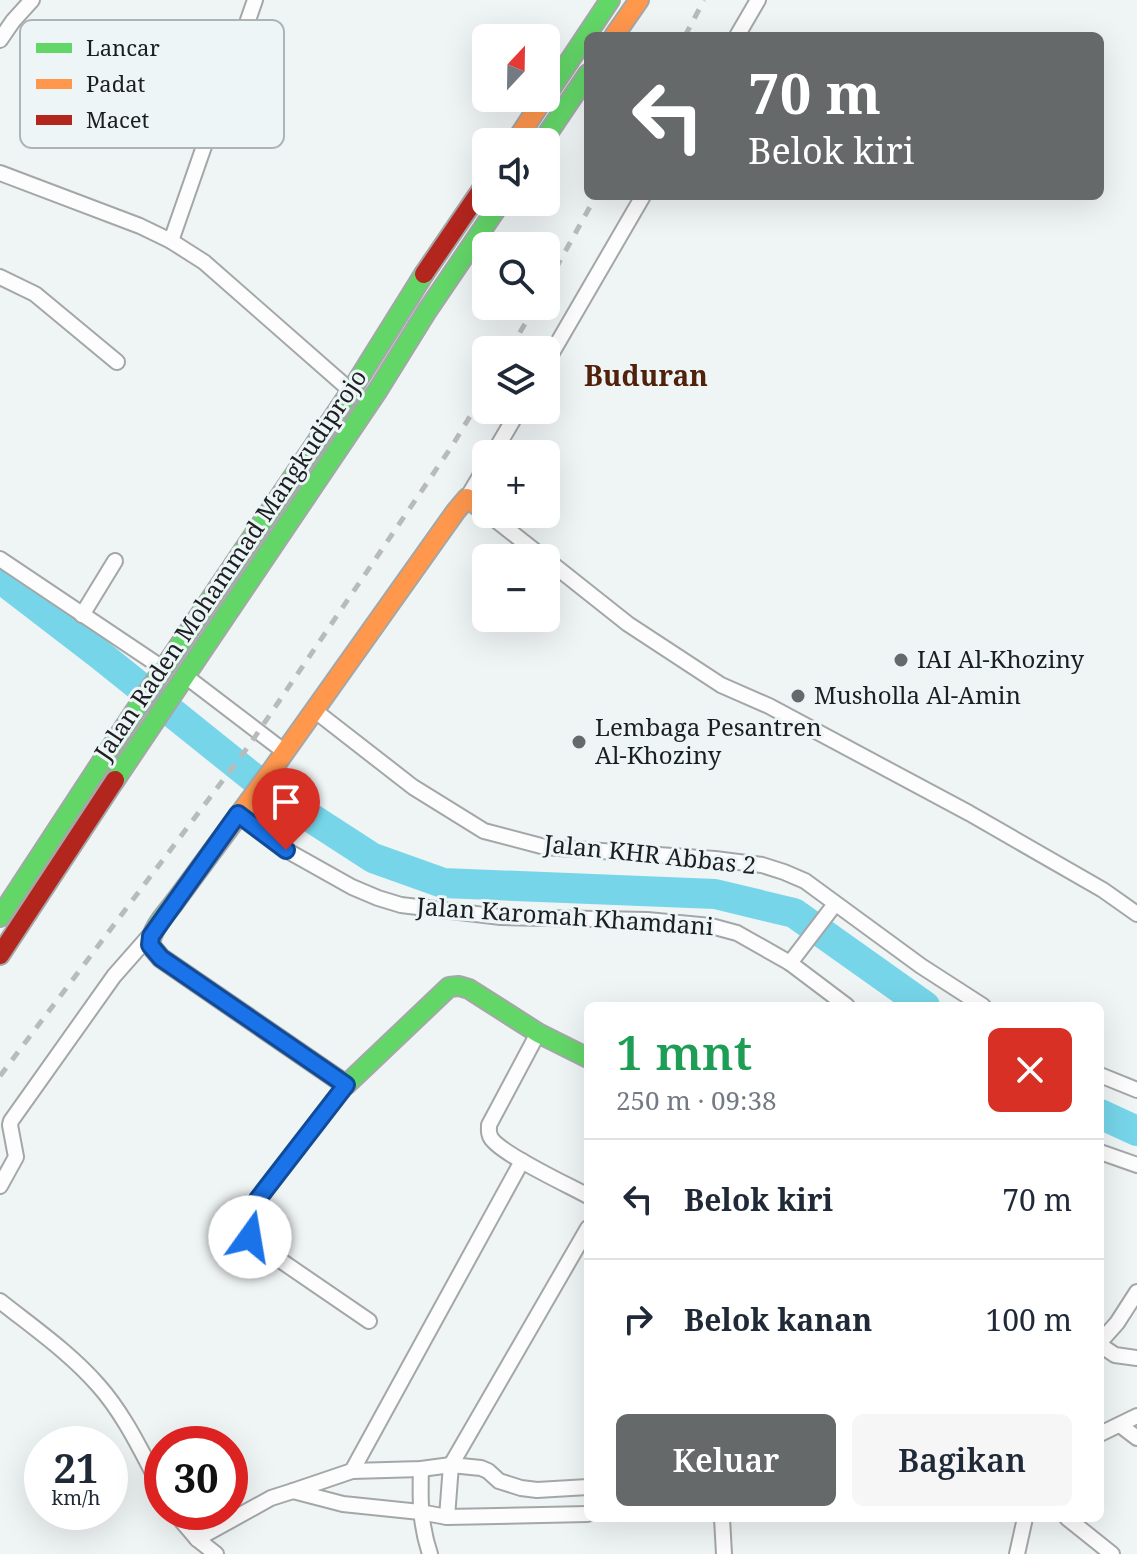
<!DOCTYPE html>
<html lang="id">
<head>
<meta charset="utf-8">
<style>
	:root { --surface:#fff; --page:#f6f6f7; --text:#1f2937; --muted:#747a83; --line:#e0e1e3; --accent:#66696a }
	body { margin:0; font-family:"Noto Serif",serif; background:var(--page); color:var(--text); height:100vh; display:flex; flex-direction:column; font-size:30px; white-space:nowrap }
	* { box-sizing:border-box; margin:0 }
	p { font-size:26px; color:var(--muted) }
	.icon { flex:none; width:44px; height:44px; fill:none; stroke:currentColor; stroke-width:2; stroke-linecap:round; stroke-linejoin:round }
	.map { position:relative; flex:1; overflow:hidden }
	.side { position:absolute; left:584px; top:1002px; width:520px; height:520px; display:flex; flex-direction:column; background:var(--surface); border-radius:12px; box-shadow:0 8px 32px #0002 }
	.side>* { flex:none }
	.top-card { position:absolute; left:584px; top:32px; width:520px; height:168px; border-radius:12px; box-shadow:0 8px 32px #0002; background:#66696a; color:#fff; overflow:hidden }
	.needle { width:52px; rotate:22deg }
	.tools { position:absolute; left:472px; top:24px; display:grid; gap:16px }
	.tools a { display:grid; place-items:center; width:88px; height:88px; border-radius:12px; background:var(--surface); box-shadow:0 8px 32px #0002; font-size:40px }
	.speed { position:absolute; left:24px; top:1426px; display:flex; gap:16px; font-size:40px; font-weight:700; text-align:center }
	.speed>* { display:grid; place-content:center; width:104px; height:104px; border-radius:50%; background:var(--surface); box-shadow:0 8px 32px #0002; line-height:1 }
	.speed small { font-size:20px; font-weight:400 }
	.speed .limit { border:12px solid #d22; background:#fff; color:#111 }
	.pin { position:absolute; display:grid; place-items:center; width:68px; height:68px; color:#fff; margin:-82px -34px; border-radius:50% 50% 50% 0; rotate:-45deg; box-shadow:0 0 8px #0007 }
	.pin .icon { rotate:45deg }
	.me { position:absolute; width:88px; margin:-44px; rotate:13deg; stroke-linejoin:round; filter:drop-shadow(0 0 6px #0008) }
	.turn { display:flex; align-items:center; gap:28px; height:168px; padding:0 32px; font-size:36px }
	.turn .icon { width:104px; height:104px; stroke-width:2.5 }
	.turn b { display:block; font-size:56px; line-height:68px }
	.round { display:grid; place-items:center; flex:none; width:84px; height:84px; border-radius:12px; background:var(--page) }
	.overview { display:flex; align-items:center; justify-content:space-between; height:136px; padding:0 32px }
	h1 { font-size:48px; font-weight:600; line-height:60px; color:#1e9e55 }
	.cta { display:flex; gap:16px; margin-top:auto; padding:16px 32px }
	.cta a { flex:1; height:92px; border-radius:12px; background:var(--accent); color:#fff; font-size:32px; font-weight:600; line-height:92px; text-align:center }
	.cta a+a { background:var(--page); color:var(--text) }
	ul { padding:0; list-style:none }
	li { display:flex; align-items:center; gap:24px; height:120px; padding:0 32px; border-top:2px solid var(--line) }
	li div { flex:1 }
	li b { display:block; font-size:30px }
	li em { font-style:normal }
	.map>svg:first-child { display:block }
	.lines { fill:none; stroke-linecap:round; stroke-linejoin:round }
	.river { stroke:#77d5e9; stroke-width:30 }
	.street-casing { stroke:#a4a7a8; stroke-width:18 }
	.fast-casing { stroke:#a4a7a8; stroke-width:22 }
	.slow-casing { stroke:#a4a7a8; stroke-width:22 }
	.jam-casing { stroke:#a4a7a8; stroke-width:22 }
	.street { stroke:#fdfdfe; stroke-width:14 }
	.fast { stroke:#63d668; stroke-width:18 }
	.slow { stroke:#ff974d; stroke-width:18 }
	.jam { stroke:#b3261e; stroke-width:18 }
	.rail { stroke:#b9bbbb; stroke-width:5; stroke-dasharray:10 10; stroke-linecap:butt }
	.route-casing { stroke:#114b97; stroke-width:20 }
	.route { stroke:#1a73e8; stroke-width:14 }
	.poi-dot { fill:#66696a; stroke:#edf5f7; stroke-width:3 }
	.labels { text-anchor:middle; stroke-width:6; stroke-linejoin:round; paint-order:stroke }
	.street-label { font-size:24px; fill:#1c1e1f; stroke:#edf5f7 }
	.poi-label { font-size:24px; fill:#1c1e1f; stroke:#edf5f7; text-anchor:start }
	.quarter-label { font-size:28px; font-weight:bold; fill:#52210a; stroke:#edf5f7 }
	.key { fill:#edf5f7; stroke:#aeb4b6; stroke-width:2 }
	.key-label { font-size:22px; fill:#1c1e1f }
</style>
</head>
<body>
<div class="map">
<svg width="1137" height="1554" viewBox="0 0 1137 1554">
	<rect width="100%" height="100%" fill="#eff4f5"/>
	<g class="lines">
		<g class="river">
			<path d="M 0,578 L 99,654 L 271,792 L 373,858 L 443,883 L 715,894 L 794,913 L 925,1006"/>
			<path d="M 1100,1114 L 1137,1131"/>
		</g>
		<defs>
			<g id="street">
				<path d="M 737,36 L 758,0"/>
				<path d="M 0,40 L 13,21 L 32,0"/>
				<path d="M 0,173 L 140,226 L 171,241 L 204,262 L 351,391"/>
				<path d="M 171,241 L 255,0"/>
				<path d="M 0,277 L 35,294 L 117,362"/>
				<path d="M 546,363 L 643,196"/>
				<path d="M 493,454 L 519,410"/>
				<path d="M 467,498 L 486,466"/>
				<path d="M 488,514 L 544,558"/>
				<path d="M 0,559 L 164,669"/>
				<path d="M 546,559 L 628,624 L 721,685 L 769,706 L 969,813 L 1103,890 L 1137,914"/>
				<path d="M 82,615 L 115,561"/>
				<path d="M 184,675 L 285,752"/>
				<path d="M 314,710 L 413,787 L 484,831 L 545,847 L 715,859 L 762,865 L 784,872 L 805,881 L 921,966 L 983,1006"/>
				<path d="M 238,814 L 286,850 L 352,887 L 378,898 L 401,905 L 501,917 L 647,920 L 711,926 L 737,933 L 790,963 L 847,1006"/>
				<path d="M 790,963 L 835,904"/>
				<path d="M 538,1033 L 489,1125 C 489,1131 488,1133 491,1138 C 501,1154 568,1185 588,1196"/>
				<path d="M 1100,1075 L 1137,1090"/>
				<path d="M 346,1085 L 258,1199 L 248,1228 L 250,1237 L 258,1245 L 369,1321"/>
				<path d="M 1100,1152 L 1137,1165"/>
				<path d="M 0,1186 L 16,1157 L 10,1125 L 11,1121 L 114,976 L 151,934"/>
				<path d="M 0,1301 C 34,1328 70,1353 98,1385 C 125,1415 143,1455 162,1490"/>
				<path d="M 1100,1342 L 1117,1323 L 1137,1292"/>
				<path d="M 1100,1345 L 1115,1355 L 1137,1358"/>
				<path d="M 1120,1425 L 1137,1438"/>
				<path d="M 1100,1434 L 1137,1416"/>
				<path d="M 421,1469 C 420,1500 420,1524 430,1554"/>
				<path d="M 352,1471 L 522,1161"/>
				<path d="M 588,1487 L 537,1490 L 521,1488 L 499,1481 L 488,1471 L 481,1468 L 451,1465 L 421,1469 L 352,1471 L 293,1491 L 343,1504 L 420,1512 L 447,1517 L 588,1514"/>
				<path d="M 174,1512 L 197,1539 L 216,1554"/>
				<path d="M 447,1517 L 451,1465 L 588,1228"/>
				<path d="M 722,1518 L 724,1554"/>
				<path d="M 1067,1518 L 1112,1554"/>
				<path d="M 197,1539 L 271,1498 L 293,1491"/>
				<path d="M 1017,1554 L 1025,1518"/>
			</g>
			<g id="fast">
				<path d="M 546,96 L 610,0"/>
				<path d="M 542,142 L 588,74"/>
				<path d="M 115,780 L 378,390 L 427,311 L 501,202"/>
				<path d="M 174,903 C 164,916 152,928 150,945 L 161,958 L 346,1085 L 449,987 L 459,986 L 469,989 L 538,1033 L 588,1058"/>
				<path d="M 0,917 L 133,714 L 351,391 L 424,274"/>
			</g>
			<g id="slow">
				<path d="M 614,36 L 639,0"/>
				<path d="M 515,142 L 544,98"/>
				<path d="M 174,903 L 272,770 L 456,511 L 467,498 L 486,512"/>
			</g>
			<g id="jam">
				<path d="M 424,274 L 486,183"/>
				<path d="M 0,955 L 115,780"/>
			</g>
		</defs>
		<use href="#street" class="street-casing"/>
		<use href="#fast" class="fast-casing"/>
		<use href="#slow" class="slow-casing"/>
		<use href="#jam" class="jam-casing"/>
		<use href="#street" class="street"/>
		<use href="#fast" class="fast"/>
		<use href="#slow" class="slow"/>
		<use href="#jam" class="jam"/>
		<g class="rail">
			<path d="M 685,36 L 704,0"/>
			<path d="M 546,286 L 596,196"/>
			<path d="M 510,350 L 535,306"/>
			<path d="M 0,1076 L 248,747 L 452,446 L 486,390"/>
		</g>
	</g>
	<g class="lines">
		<defs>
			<path id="route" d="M 250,1237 C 246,1223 253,1212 258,1199 L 346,1085 L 161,958 L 150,945 L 151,936 L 238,814 L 286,850"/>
		</defs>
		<use href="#route" class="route-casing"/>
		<use href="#route" class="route"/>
	</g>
	<g class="poi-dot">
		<circle cx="901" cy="660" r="8"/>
		<circle cx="798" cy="696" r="8"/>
		<circle cx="579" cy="742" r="8"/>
	</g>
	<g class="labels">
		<g class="street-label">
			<text transform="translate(231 565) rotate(-56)" y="8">Jalan Raden Mohammad Mangkudiprojo</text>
			<text transform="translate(650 855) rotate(6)" y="8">Jalan KHR Abbas 2</text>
			<text transform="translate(565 917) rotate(4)" y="8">Jalan Karomah Khamdani</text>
		</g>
		<g class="poi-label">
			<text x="917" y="668">IAI Al-Khoziny</text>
			<text x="814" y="704">Musholla Al-Amin</text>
			<text x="595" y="736">Lembaga Pesantren<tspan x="595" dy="28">Al-Khoziny</tspan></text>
		</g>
		<g class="quarter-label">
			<text x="646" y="386">Buduran</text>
		</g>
	</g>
	<rect x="20" y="20" width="264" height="128" rx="12" class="key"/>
	<rect x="36" y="43" width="36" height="10" fill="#63d668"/>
	<rect x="36" y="79" width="36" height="10" fill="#ff974d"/>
	<rect x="36" y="115" width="36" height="10" fill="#b3261e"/>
	<g class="key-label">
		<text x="86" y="56">Lancar</text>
		<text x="86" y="92">Padat</text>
		<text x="86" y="128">Macet</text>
	</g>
</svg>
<div class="tools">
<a><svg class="needle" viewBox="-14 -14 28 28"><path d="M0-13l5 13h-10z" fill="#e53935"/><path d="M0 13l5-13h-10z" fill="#747a83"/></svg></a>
<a><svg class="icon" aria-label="sound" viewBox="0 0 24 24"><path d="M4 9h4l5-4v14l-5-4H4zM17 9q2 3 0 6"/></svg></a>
<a><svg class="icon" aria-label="search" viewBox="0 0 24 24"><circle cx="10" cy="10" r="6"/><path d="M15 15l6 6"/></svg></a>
<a><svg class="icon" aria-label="layers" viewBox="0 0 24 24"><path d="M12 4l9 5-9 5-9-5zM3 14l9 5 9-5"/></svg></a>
<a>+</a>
<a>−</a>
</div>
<div class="speed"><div>21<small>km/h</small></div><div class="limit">30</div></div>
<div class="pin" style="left:286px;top:850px;background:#d93025"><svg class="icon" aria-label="arrive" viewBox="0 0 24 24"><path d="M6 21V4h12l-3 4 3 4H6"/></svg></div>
<svg class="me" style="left:250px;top:1237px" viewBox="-20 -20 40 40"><circle r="19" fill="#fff"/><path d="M0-13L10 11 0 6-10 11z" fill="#1a73e8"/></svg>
<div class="top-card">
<div class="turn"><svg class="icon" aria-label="left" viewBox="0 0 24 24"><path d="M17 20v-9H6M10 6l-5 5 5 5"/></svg><div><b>70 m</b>Belok kiri</div></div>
</div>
<section class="side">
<div class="overview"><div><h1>1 mnt</h1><p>250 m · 09:38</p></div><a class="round" style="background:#d93025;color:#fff"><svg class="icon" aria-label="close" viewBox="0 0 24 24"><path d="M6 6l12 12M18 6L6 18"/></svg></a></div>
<ul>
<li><svg class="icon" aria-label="left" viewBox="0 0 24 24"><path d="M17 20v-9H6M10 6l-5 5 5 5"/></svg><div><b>Belok kiri</b></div><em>70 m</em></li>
<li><svg class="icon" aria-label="right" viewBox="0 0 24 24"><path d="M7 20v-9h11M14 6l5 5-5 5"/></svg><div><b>Belok kanan</b></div><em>100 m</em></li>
</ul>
<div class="cta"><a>Keluar</a><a>Bagikan</a></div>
</section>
</div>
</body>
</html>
